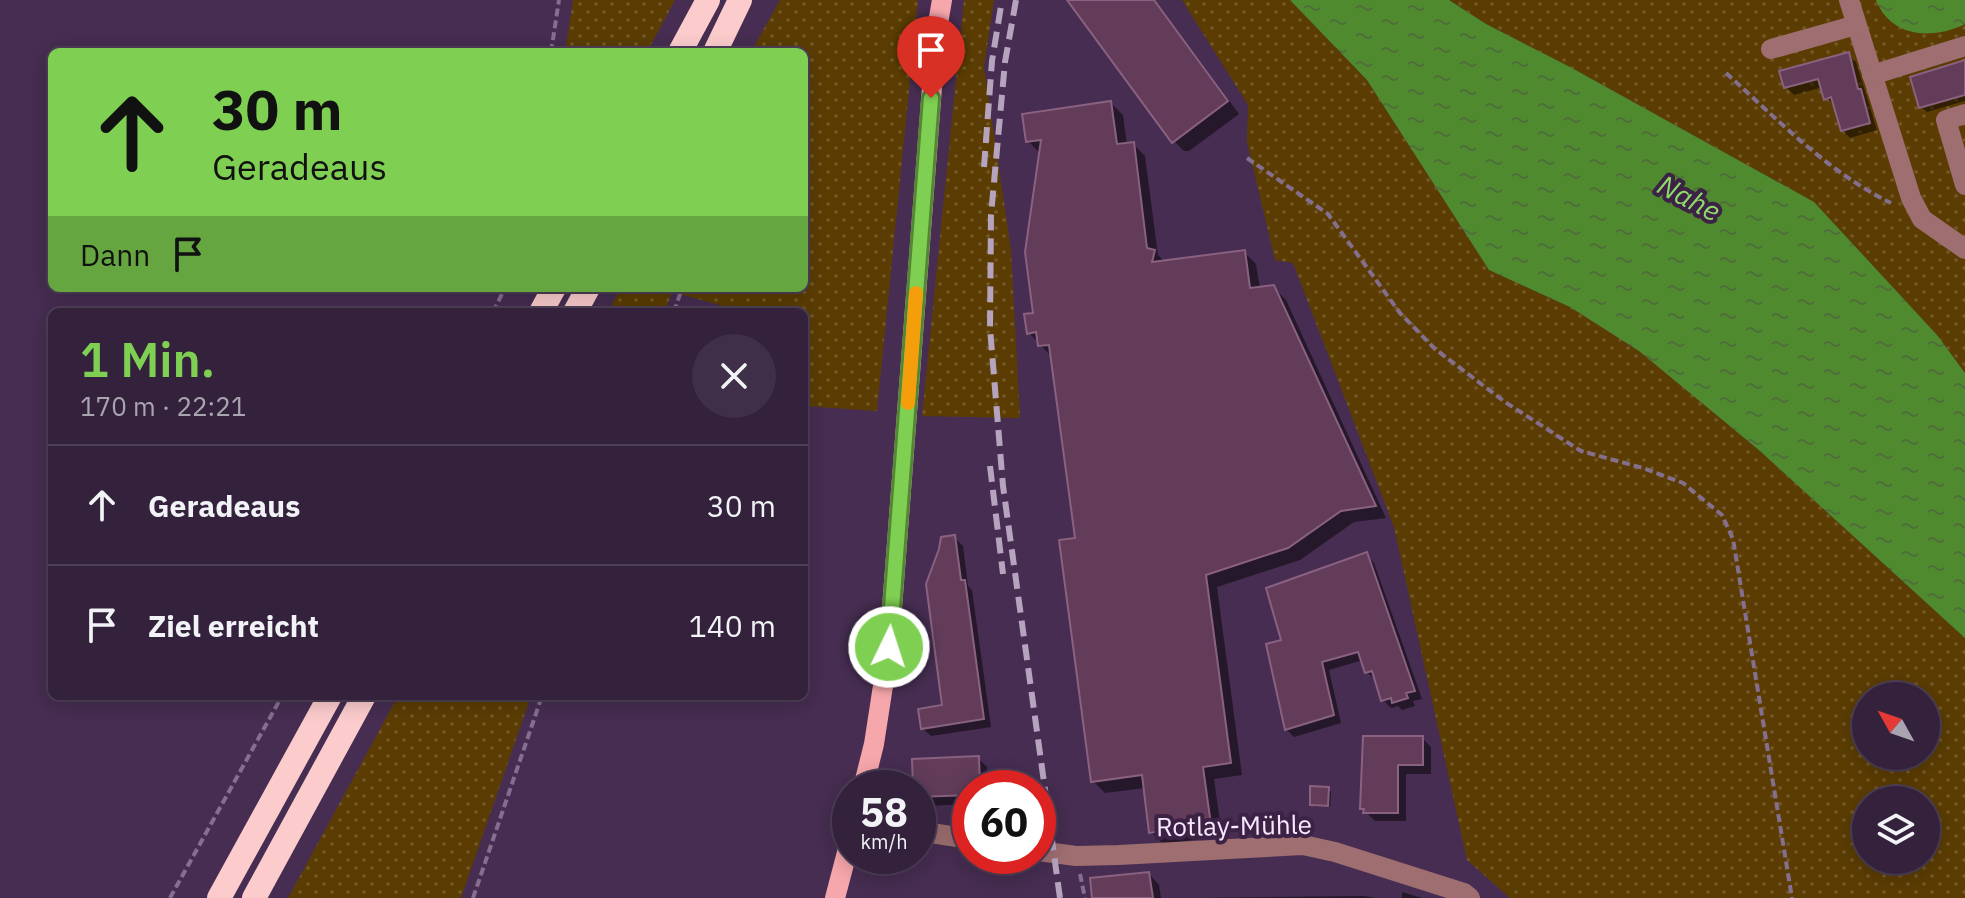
<!DOCTYPE html>
<html lang="de">
<head>
<meta charset="utf-8">
<style>
	:root { --surface:#34223d; --page:#3f2f48; --text:#f1f3f6; --muted:#a9a4b0; --line:#4e3f57; --accent:#7fd052 }
	body { margin:0; font-family:"IBM Plex Sans",sans-serif; background:var(--page); color:var(--text); height:100vh; display:flex; flex-direction:column; font-size:30px; white-space:nowrap }
	* { box-sizing:border-box; margin:0 }
	p { font-size:26px; color:var(--muted) }
	.icon { flex:none; width:44px; height:44px; fill:none; stroke:currentColor; stroke-width:2; stroke-linecap:round; stroke-linejoin:round }
	.map { position:relative; flex:1; overflow:hidden }
	.details { position:absolute; left:48px; top:308px; width:760px; height:392px; display:flex; flex-direction:column; background:var(--surface); border-radius:12px; box-shadow:0 4px 20px #0003,0 0 0 2px var(--line) }
	.details>* { flex:none }
	.hud { position:absolute; left:48px; top:48px; width:760px; height:244px; border-radius:12px; box-shadow:0 4px 20px #0003,0 0 0 2px var(--line); background:#7fd052; color:#111; overflow:hidden }
	.needle { width:52px; rotate:310deg }
	.controls { position:absolute; left:1852px; top:682px; display:grid; gap:16px }
	.controls a { display:grid; place-items:center; width:88px; height:88px; border-radius:50%; background:var(--surface); box-shadow:0 4px 20px #0003,0 0 0 2px var(--line); font-size:40px }
	.speed { position:absolute; left:832px; top:770px; display:flex; gap:16px; font-size:40px; font-weight:700; text-align:center }
	.speed>* { display:grid; place-content:center; width:104px; height:104px; border-radius:50%; background:var(--surface); box-shadow:0 4px 20px #0003,0 0 0 2px var(--line); line-height:1 }
	.speed small { font-size:20px; font-weight:400 }
	.speed .limit { border:12px solid #d22; background:#fff; color:#111 }
	.pin { position:absolute; display:grid; place-items:center; width:68px; height:68px; color:#fff; margin:-82px -34px; border-radius:50% 50% 50% 0; rotate:-45deg; box-shadow:0 0 8px #0007 }
	.pin .icon { rotate:45deg }
	.me { position:absolute; width:88px; margin:-44px; rotate:4deg; stroke-linejoin:round; filter:drop-shadow(0 0 6px #0008) }
	.turn { display:flex; align-items:center; gap:28px; height:168px; padding:0 32px; font-size:36px }
	.turn .icon { width:104px; height:104px; stroke-width:2.5 }
	.turn b { display:block; font-size:56px; line-height:68px }
	.then { display:flex; align-items:center; height:76px; padding:0 32px; background:#0003; gap:16px; font-size:30px }
	.round { display:grid; place-items:center; flex:none; width:84px; height:84px; border-radius:42px; background:var(--page) }
	.summary { display:flex; align-items:center; justify-content:space-between; height:136px; padding:0 32px }
	h1 { font-size:48px; font-weight:600; line-height:60px; color:var(--accent) }
	ul { padding:0; list-style:none }
	li { display:flex; align-items:center; gap:24px; height:120px; padding:0 32px; border-top:2px solid var(--line) }
	li div { flex:1 }
	li b { display:block; font-size:30px }
	li em { font-style:normal }
	.map>svg:first-child { display:block }
	.grass { fill:url(#grass-dots); fill-rule:evenodd }
	.water { fill:url(#water-ripples) }
	.shadow { fill:#0007 }
	.building { fill:#623c59; stroke:#8a6180; stroke-width:2 }
	.lines { fill:none; stroke-linecap:round; stroke-linejoin:round }
	.path { stroke:#856f8f; stroke-width:4; stroke-dasharray:8 4; stroke-linecap:butt }
	.minor { stroke:#9e6e70; stroke-width:20 }
	.major { stroke:#f6a7ab; stroke-width:20 }
	.highway { stroke:#fccccd; stroke-width:24 }
	.rail { stroke:#b6a3be; stroke-width:6; stroke-dasharray:16 8; stroke-linecap:butt }
	.route-casing { stroke:#538735; stroke-width:20 }
	.route { stroke:#7fd052; stroke-width:14 }
	.slow { stroke:#f59e0b; stroke-width:14 }
	.labels { text-anchor:middle; stroke-width:8; stroke-linejoin:round; paint-order:stroke }
	.street-label { font-size:26px; fill:#f8e8ff; stroke:#3c2346 }
	.water-label { font-size:28px; font-style:italic; fill:#8fda67; stroke:#3c2346 }
</style>
</head>
<body>
<div class="map">
<svg width="1965" height="898" viewBox="0 0 1965 898">
	<defs>
		<pattern id="grass-dots" width="8" height="8" patternUnits="userSpaceOnUse" patternTransform="scale(2)"><rect width="8" height="8" fill="#5b3d03"/><path d="M2 2h.1M6 6h.1" fill="none" stroke="#735929" stroke-width="1.8" stroke-linecap="round"/></pattern>
		<pattern id="water-ripples" width="26" height="14" patternUnits="userSpaceOnUse" patternTransform="scale(2)"><rect width="26" height="14" fill="#508a2e"/><path d="M2 4q2-2 4 0t4 0M15 11q2-2 4 0t4 0" fill="none" stroke="#4e6f3a"/></pattern>
	</defs>
	<rect width="100%" height="100%" fill="#462d51"/>
	<g class="grass">
		<path d="M 573,0 L 675,0 L 647,52 L 565,52 Z"/>
		<path d="M 780,0 L 918,0 L 877,411 L 804,406 L 804,312 L 745,312 L 672,292 L 665,312 L 608,312 L 621,288 L 804,288 L 804,52 L 751,52 Z"/>
		<path d="M 964,0 L 994,0 L 984,67 L 1011,250 L 1020,418 L 922,416 Z"/>
		<path d="M 1182,0 L 1290,0 L 1367,80 L 1489,270 L 1570,307 L 1639,351 L 1760,451 L 1965,638 L 1965,898 L 1510,898 L 1467,860 L 1394,527 L 1293,263 L 1275,260 L 1247,142 L 1248,105 ZM 1866,696 L 1926,696 L 1926,756 L 1866,756 ZM 1866,800 L 1926,800 L 1926,860 L 1866,860 Z"/>
		<path d="M 1449,0 L 1965,0 L 1965,373 L 1937,335 L 1814,202 L 1570,67 L 1486,24 Z"/>
		<path d="M 398,696 L 531,696 L 461,898 L 288,898 Z"/>
	</g>
	<g class="water">
		<path d="M 1290,0 L 1449,0 L 1486,24 L 1570,67 L 1814,202 L 1937,335 L 1965,373 L 1965,638 L 1760,451 L 1639,351 L 1570,307 L 1489,270 L 1367,80 Z"/>
		<path d="M 1876,0 L 1965,0 L 1965,24 C 1933,40 1891,38 1876,0 Z"/>
	</g>
	<g class="shadow">
		<path d="M 1070,0 L 1155,0 L 1239,114 L 1189,151 L 1184,151 L 1171,138 Z"/>
		<path d="M 1848,54 L 1856,62 L 1877,130 L 1850,138 L 1842,130 L 1836,106 L 1826,98 L 1823,87 L 1794,95 L 1786,87 Z"/>
		<path d="M 1965,62 L 1965,101 L 1927,112 L 1921,107 Z"/>
		<path d="M 1111,103 L 1123,115 L 1127,145 L 1133,144 L 1145,156 L 1158,255 L 1165,262 L 1244,252 L 1256,264 L 1260,289 L 1273,287 L 1286,300 L 1386,518 L 1354,522 L 1300,560 L 1217,587 L 1242,775 L 1214,779 L 1222,836 L 1163,844 L 1151,832 L 1145,788 L 1105,793 L 1093,781 L 1077,540 L 1052,357 L 1029,333 L 1035,314 L 1040,153 L 1028,141 Z"/>
		<path d="M 954,537 L 963,546 L 968,586 L 972,590 L 991,727 L 931,736 L 922,728 L 945,707 Z"/>
		<path d="M 1366,555 L 1374,563 L 1422,699 L 1413,701 L 1415,706 L 1402,710 L 1398,706 L 1391,708 L 1383,700 L 1377,680 L 1366,672 L 1363,660 L 1329,670 L 1341,723 L 1294,737 L 1286,729 L 1283,641 Z"/>
		<path d="M 1365,738 L 1422,738 L 1431,747 L 1431,774 L 1406,774 L 1406,821 L 1375,821 L 1362,808 Z"/>
		<path d="M 978,758 L 987,767 L 988,788 L 970,788 L 970,804 L 925,806 L 918,799 L 918,788 L 915,788 Z"/>
		<path d="M 1328,789 L 1331,792 L 1330,807 L 1314,807 L 1312,804 Z"/>
		<path d="M 1149,874 L 1159,885 L 1161,898 L 1094,898 Z"/>
		<path d="M 1402,892 L 1422,898 L 1402,898 Z"/>
		<path d="M 1364,896 L 1376,898 L 1195,898 Z"/>
	</g>
	<g class="building">
		<path d="M 1067,0 L 1154,0 L 1228,101 L 1172,143 Z"/>
		<path d="M 1849,52 L 1858,89 L 1861,89 L 1870,123 L 1841,131 L 1831,97 L 1824,100 L 1818,79 L 1784,88 L 1779,71 Z"/>
		<path d="M 1965,60 L 1965,95 L 1919,108 L 1910,77 Z"/>
		<path d="M 1111,101 L 1117,144 L 1134,142 L 1147,248 L 1155,250 L 1152,262 L 1245,250 L 1250,288 L 1274,285 L 1376,506 L 1341,511 L 1288,548 L 1206,575 L 1231,763 L 1203,767 L 1211,825 L 1149,833 L 1142,775 L 1091,782 L 1059,540 L 1075,538 L 1049,345 L 1038,346 L 1036,332 L 1027,334 L 1024,314 L 1033,313 L 1025,252 L 1041,140 L 1026,142 L 1022,114 Z"/>
		<path d="M 955,535 L 961,580 L 965,580 L 984,719 L 921,729 L 918,709 L 942,705 L 926,584 L 939,549 L 941,537 Z"/>
		<path d="M 1367,552 L 1415,691 L 1406,693 L 1408,698 L 1392,703 L 1391,698 L 1381,701 L 1372,671 L 1365,673 L 1358,652 L 1322,662 L 1334,715 L 1285,730 L 1266,644 L 1281,640 L 1266,588 Z"/>
		<path d="M 1363,736 L 1423,736 L 1423,765 L 1398,765 L 1398,813 L 1363,813 L 1364,809 L 1360,809 Z"/>
		<path d="M 979,756 L 980,788 L 970,788 L 970,795 L 918,797 L 918,788 L 913,788 L 912,759 Z"/>
		<path d="M 1310,786 L 1329,787 L 1328,806 L 1310,805 Z"/>
		<path d="M 1149,872 L 1153,898 L 1092,898 L 1090,878 Z"/>
	</g>
	<g class="lines">
		<g class="path">
			<path d="M 551,52 L 559,0"/>
			<path d="M 1726,73 C 1777,119 1829,173 1891,203"/>
			<path d="M 1247,158 L 1328,214 L 1400,313 L 1435,349 L 1505,402 L 1581,451 L 1643,468 L 1683,483 L 1722,515 L 1733,539 L 1792,898"/>
			<path d="M 493,312 L 505,288"/>
			<path d="M 674,312 L 682,288"/>
			<path d="M 1080,874 L 1085,898"/>
			<path d="M 170,898 L 282,696"/>
			<path d="M 473,898 L 542,696"/>
		</g>
		<g class="minor">
			<path d="M 1849,0 L 1911,198 L 1922,219 L 1965,249"/>
			<path d="M 1771,49 L 1856,25"/>
			<path d="M 1872,75 L 1965,46"/>
			<path d="M 1965,114 L 1946,120 L 1965,185"/>
			<path d="M 918,831 L 970,839"/>
			<path d="M 1038,851 L 1076,856 L 1119,855 L 1303,845 L 1335,852 L 1464,893 L 1470,898"/>
		</g>
		<g class="major">
			<path d="M 863,788 L 874,744 L 889,647 L 936,35 L 942,0"/>
			<path d="M 835,898 L 850,841"/>
		</g>
		<g class="highway">
			<path d="M 680,52 L 708,0"/>
			<path d="M 715,52 L 740,0"/>
			<path d="M 541,312 L 554,288"/>
			<path d="M 575,312 L 588,288"/>
			<path d="M 219,898 L 330,696"/>
			<path d="M 254,898 L 364,696"/>
		</g>
		<g class="rail">
			<path d="M 1016,0 L 1005,62 L 991,215 L 990,328 L 1003,486 L 1060,898"/>
			<path d="M 984,167 L 992,61 L 1002,0"/>
			<path d="M 990,466 L 1003,574"/>
		</g>
	</g>
	<g class="lines">
		<defs>
			<path id="route" d="M 889,647 L 931,98"/>
		</defs>
		<use href="#route" class="route-casing"/>
		<use href="#route" class="route"/>
		<path class="slow" d="M 908,403 L 916,293"/>
	</g>
	<g class="labels">
		<g class="street-label">
			<text transform="translate(1234 826) rotate(-1)" y="9">Rotlay-Mühle</text>
		</g>
		<g class="water-label">
			<text transform="translate(1689 198) rotate(28)" y="10">Nahe</text>
		</g>
	</g>
</svg>
<div class="controls">
<a><svg class="needle" viewBox="-14 -14 28 28"><path d="M0-13l5 13h-10z" fill="#e53935"/><path d="M0 13l5-13h-10z" fill="#a9a4b0"/></svg></a>
<a><svg class="icon" aria-label="layers" viewBox="0 0 24 24"><path d="M12 4l9 5-9 5-9-5zM3 14l9 5 9-5"/></svg></a>
</div>
<div class="speed"><div>58<small>km/h</small></div><div class="limit">60</div></div>
<div class="pin" style="left:931px;top:98px;background:#d93025"><svg class="icon" aria-label="arrive" viewBox="0 0 24 24"><path d="M6 21V4h12l-3 4 3 4H6"/></svg></div>
<svg class="me" style="left:889px;top:647px" viewBox="-20 -20 40 40"><circle r="17" fill="#7fd052" stroke="#fff" stroke-width="3"/><path d="M0-11L8 9 0 5-8 9z" fill="#fff"/></svg>
<div class="hud">
<div class="turn"><svg class="icon" aria-label="ahead" viewBox="0 0 24 24"><path d="M12 20V5M6 11l6-6 6 6"/></svg><div><b>30 m</b>Geradeaus</div></div>
<div class="then">Dann<svg class="icon" aria-label="arrive" viewBox="0 0 24 24"><path d="M6 21V4h12l-3 4 3 4H6"/></svg></div>
</div>
<section class="details">
<div class="summary"><div><h1>1 Min.</h1><p>170 m · 22:21</p></div><a class="round"><svg class="icon" aria-label="close" viewBox="0 0 24 24"><path d="M6 6l12 12M18 6L6 18"/></svg></a></div>
<ul>
<li><svg class="icon" aria-label="ahead" viewBox="0 0 24 24"><path d="M12 20V5M6 11l6-6 6 6"/></svg><div><b>Geradeaus</b></div><em>30 m</em></li>
<li><svg class="icon" aria-label="arrive" viewBox="0 0 24 24"><path d="M6 21V4h12l-3 4 3 4H6"/></svg><div><b>Ziel erreicht</b></div><em>140 m</em></li>
</ul>
</section>
</div>
</body>
</html>
